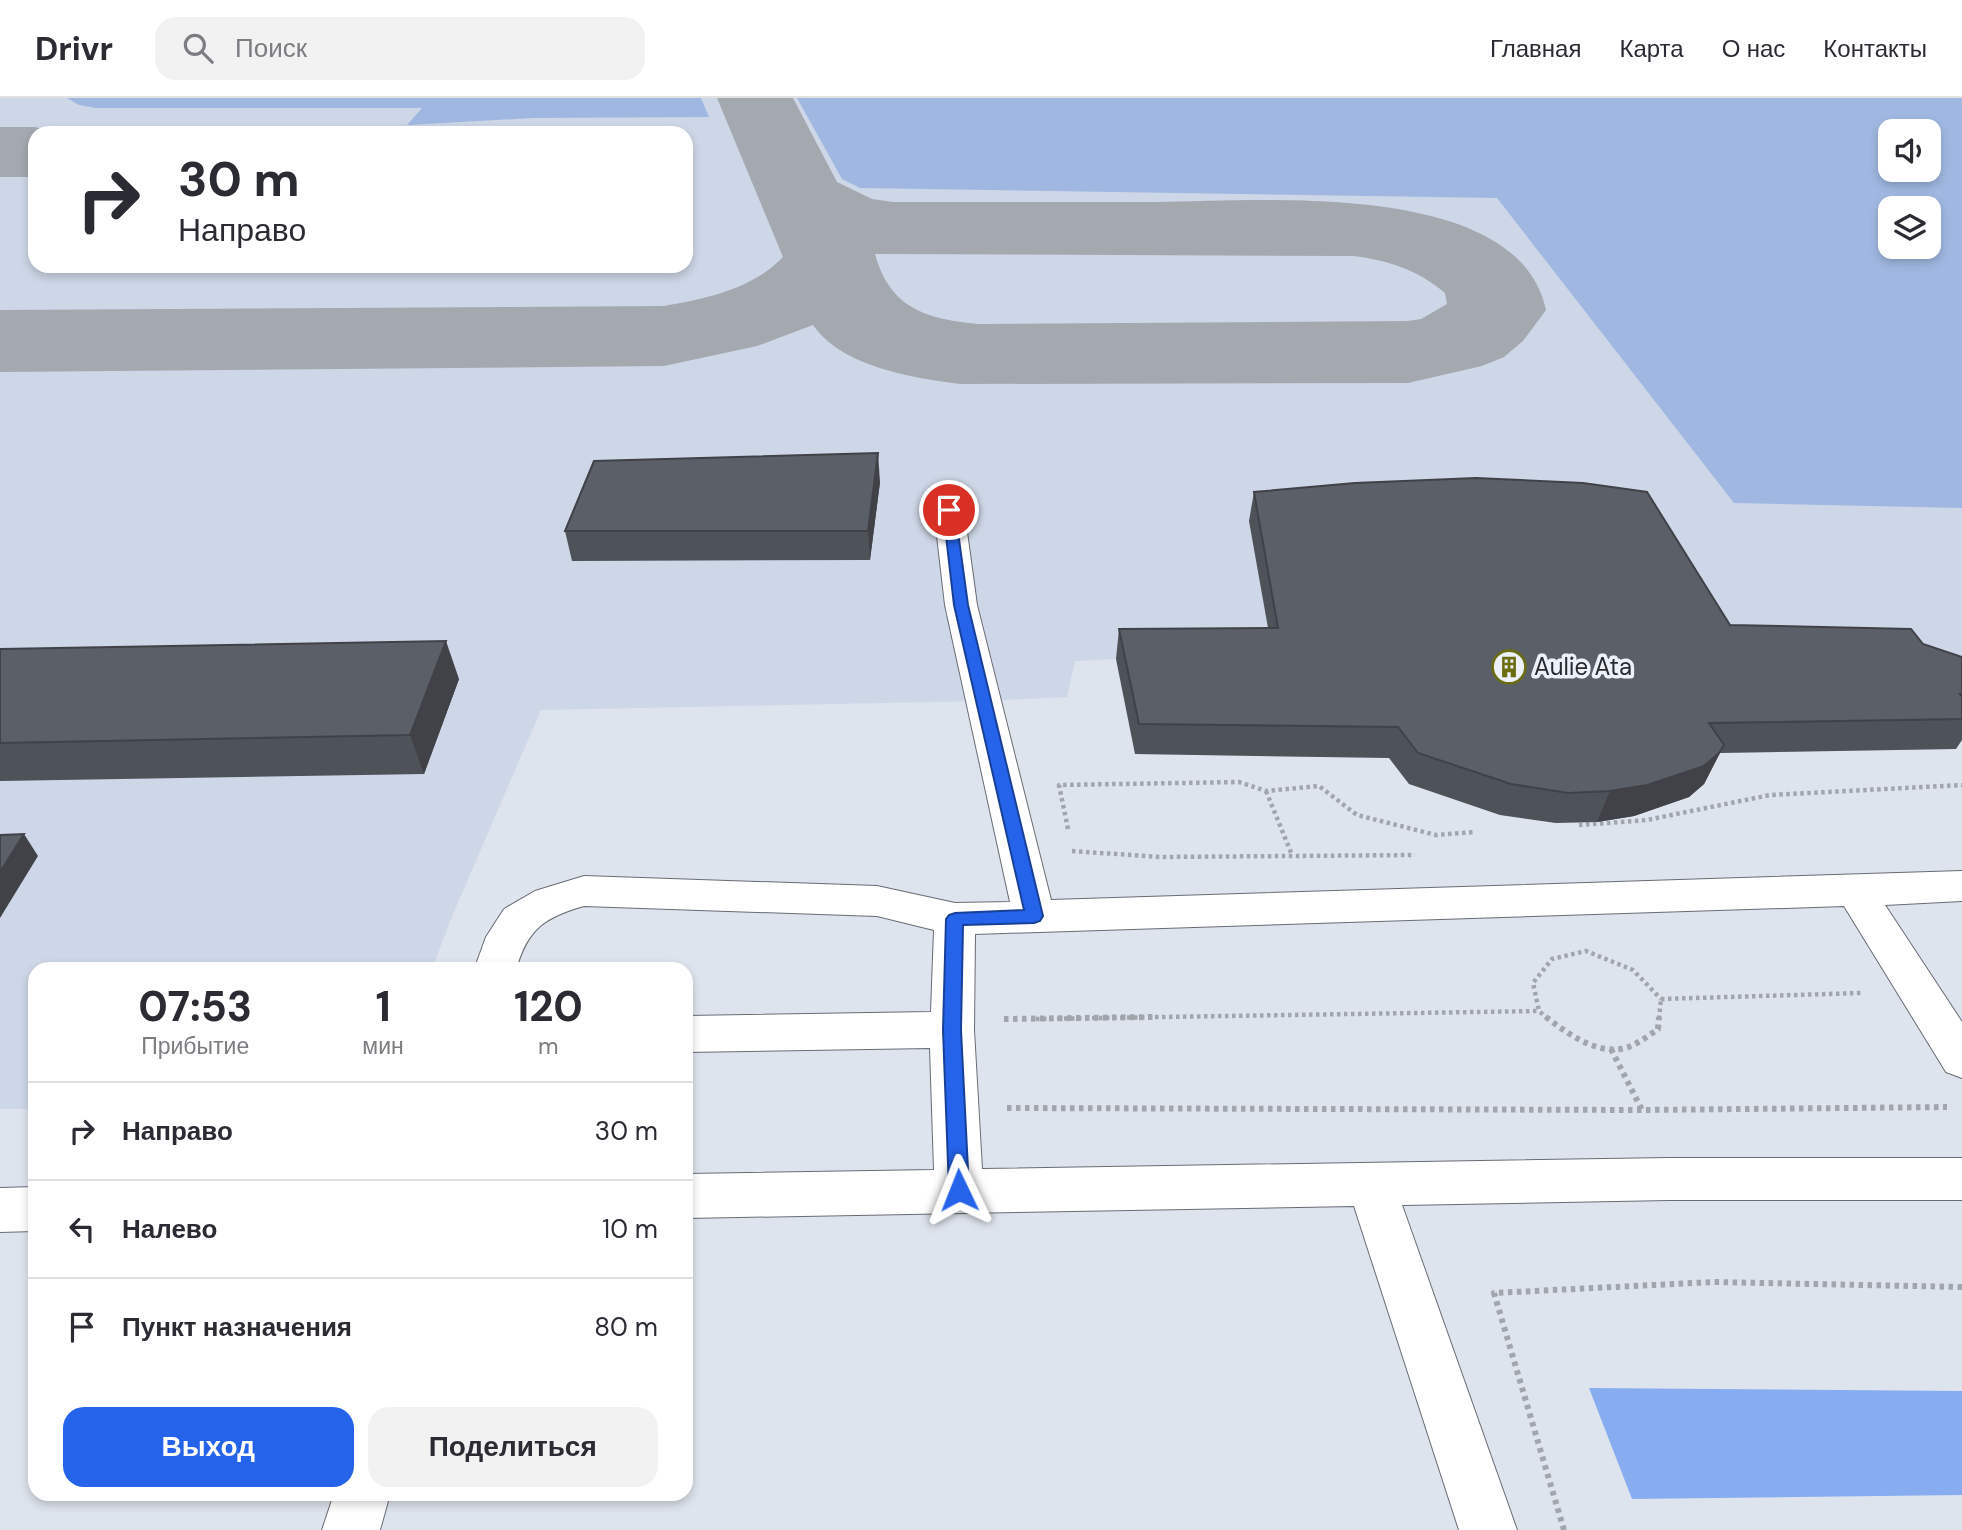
<!DOCTYPE html>
<html lang="ru">
<head>
<meta charset="utf-8">
<style>
	:root { --surface:#fff; --page:#f2f2f3; --text:#2b2b33; --muted:#7c7c81; --line:#e1e1e2; --accent:#2563eb }
	body { margin:0; font-family:"DM Sans",sans-serif; background:var(--page); color:var(--text); height:100vh; display:flex; flex-direction:column; font-size:26px; white-space:nowrap }
	* { box-sizing:border-box; margin:0 }
	p { font-size:23px; color:var(--muted) }
	.icon { flex:none; width:38px; height:38px; fill:none; stroke:currentColor; stroke-width:2; stroke-linecap:round; stroke-linejoin:round }
	.map { position:relative; flex:1; overflow:hidden }
	.side { position:absolute; left:28px; top:864px; width:665px; height:539px; display:flex; flex-direction:column; background:var(--surface); border-radius:21px; box-shadow:0 4px 10px #0003 }
	.side>* { flex:none }
	.banner { position:absolute; left:28px; top:28px; width:665px; height:147px; border-radius:21px; box-shadow:0 4px 10px #0003; background:#fff; color:var(--text); overflow:hidden }
	.controls { position:absolute; left:1878px; top:21px; display:grid; gap:14px }
	.controls a { display:grid; place-items:center; width:63px; height:63px; border-radius:14px; background:var(--surface); box-shadow:0 4px 10px #0003; font-size:35px }
	.pin { position:absolute; display:grid; place-items:center; width:60px; height:60px; color:#fff; margin:-30px; border:4px solid #fff; border-radius:50%; box-shadow:0 2px 7px #0007 }
	.me { position:absolute; width:77px; margin:-38px; rotate:358deg; stroke-linejoin:round; filter:drop-shadow(0 0 5px #0008) }
	.turn { display:flex; align-items:center; gap:24px; height:147px; padding:0 35px; font-size:32px }
	.turn .icon { width:91px; height:91px; stroke-width:2.5 }
	.turn b { display:block; font-size:49px; line-height:60px }
	.eta { display:flex; justify-content:space-evenly; align-items:center; height:119px; text-align:center }
	.eta b { font-size:42px; font-weight:700; line-height:49px }
	.action { display:flex; gap:14px; margin-top:auto; padding:14px 35px }
	.action a { flex:1; height:80px; border-radius:21px; background:var(--accent); color:#fff; font-size:28px; font-weight:700; line-height:80px; text-align:center }
	.action a+a { background:var(--page); color:var(--text) }
	ul { padding:0; list-style:none }
	li { display:flex; align-items:center; gap:21px; height:98px; padding:0 35px; border-top:2px solid var(--line) }
	li div { flex:1 }
	li b { display:block; font-size:26px }
	li em { font-style:normal }
	header { display:flex; align-items:center; gap:42px; box-sizing:border-box; height:98px; padding:0 35px; background:var(--surface); border-bottom:2px solid var(--line) }
	header strong { font-size:33px }
	nav { display:flex; gap:38px; margin-inline-start:auto; font-size:24px }
	.search { width:490px; height:63px; background:var(--page); display:flex; align-items:center; gap:18px; box-sizing:border-box; padding:0 24px; border-radius:21px; color:var(--muted); font-size:26px }
	.map>svg:first-child { display:block }
	.built { fill:#ced7e7; fill-rule:evenodd }
	.green { fill:#a0b8e1; fill-rule:evenodd }
	.water { fill:#87adf0 }
	.lines { fill:none; stroke-linecap:round; stroke-linejoin:round }
	.taxiway { fill:#a4a9b0; fill-rule:evenodd }
	.minor-casing { stroke:#686c74; stroke-width:2 }
	.path-far1 { stroke:#a1a6ad; stroke-width:4.5; stroke-dasharray:3.5 3.5; stroke-linecap:butt }
	.path { stroke:#a1a6ad; stroke-width:6; stroke-dasharray:4.5 4.5; stroke-linecap:butt }
	.minor { fill:#fff; fill-rule:evenodd }
	.wall { fill:#4e5259 }
	.shaded-wall { fill:#404248 }
	.building { fill:#5b5f67; stroke:#404248; stroke-width:2 }
	.route { fill:#2563eb; stroke:#184099; stroke-width:2 }
	.labels { text-anchor:middle; stroke-width:7; stroke-linejoin:round; paint-order:stroke }
	.poi-label { font-size:24px; fill:#282a2d; stroke:#ecf1fa; text-anchor:start }
</style>
</head>
<body>
<header>
<strong>Drivr</strong>
<div class="search"><svg class="icon" aria-label="search" viewBox="0 0 24 24"><circle cx="10" cy="10" r="6"/><path d="M15 15l6 6"/></svg>Поиск</div>
<nav><a>Главная</a><a>Карта</a><a>О нас</a><a>Контакты</a></nav>
</header>
<div class="map">
<svg width="1962" height="1432" viewBox="0 0 1962 1432">
	<rect width="100%" height="100%" fill="#dee4ed"/>
	<path class="built" d="M 0,0 L 1962,0 L 1962,561 L 1941,627 L 1956,651 L 1696,655 L 1709,677 L 1704,686 L 1689,699 L 1634,718 L 1597,724 L 1556,725 L 1500,717 L 1409,686 L 1389,660 L 1135,656 L 1116,561 L 1075,563 L 1067,599 L 983,603 L 541,612 L 453,816 L 432,871 L 35,872 L 35,1011 L 0,1011 ZM 1890,33 L 1928,33 L 1928,72 L 1890,72 ZM 35,35 L 686,35 L 686,168 L 35,168 ZM 1890,110 L 1928,110 L 1928,149 L 1890,149 Z"/>
	<g class="green">
		<path d="M 67,0 L 701,0 L 709,19 L 534,20 L 407,27 L 422,10 L 96,10 L 79,7 Z"/>
		<path d="M 797,0 L 1962,0 L 1962,410 L 1734,405 L 1497,100 L 860,90 L 842,81 ZM 1890,33 L 1928,33 L 1928,72 L 1890,72 ZM 1890,110 L 1928,110 L 1928,149 L 1890,149 Z"/>
	</g>
	<path class="water" d="M 1589,1290 L 1962,1293 L 1962,1397 L 1632,1401 Z"/>
	<g class="lines">
		<g class="taxiway">
			<path d="M 717,0 L 793,0 L 837,84 L 872,101 L 893,104 C 978,104 1063,104 1148,104 C 1250,104 1518,78 1546,212 L 1523,243 L 1504,259 L 1482,268 L 1408,285 L 961,286 C 913,280 842,269 813,227 L 757,248 L 664,268 L 0,274 L 0,212 L 664,208 C 705,201 753,191 783,159 ZM 875,156 L 1353,158 C 1388,162 1418,172 1445,195 L 1447,206 L 1421,221 L 1408,223 L 979,226 C 927,221 890,211 875,156 Z"/>
			<path d="M 0,29 L 35,29 L 58,35 L 35,35 L 35,79 L 0,79 Z"/>
		</g>
		<defs>
			<g id="minor">
				<path d="M 949,403 L 960,406 L 964,412 L 977,507 L 1051,802 L 1962,773 L 1962,803 L 1885,807 L 1962,924 L 1962,980 L 1946,974 L 1844,808 L 975,836 L 974,932 L 982,1071 L 1669,1060 L 1962,1060 L 1962,1102 L 1669,1102 L 1402,1107 L 1517,1432 L 1459,1432 L 1354,1108 L 686,1120 L 686,1076 L 934,1072 L 930,950 L 686,954 L 686,918 L 931,914 L 934,832 L 877,818 L 584,808 C 545,819 527,831 516,872 L 474,872 L 486,839 L 504,811 L 535,793 L 584,778 L 877,788 L 955,805 L 1010,804 L 945,507 L 934,412 L 938,406 Z"/>
				<path d="M 35,1089 L 35,1133 L 0,1134 L 0,1090 Z"/>
				<path d="M 334,1396 L 390,1396 L 380,1432 L 322,1432 Z"/>
			</g>
		</defs>
		<use href="#minor" class="minor-casing"/>
		<g class="path-far1">
			<path d="M 1266,693 L 1292,757"/>
			<path d="M 1579,727 L 1647,722 L 1770,697 L 1962,687"/>
			<path d="M 1068,731 L 1059,687 L 1239,684 L 1266,693 L 1319,688 L 1357,717 L 1436,737 L 1476,734"/>
			<path d="M 1072,753 L 1160,759 L 1415,757"/>
			<path d="M 1661,901 L 1861,895"/>
			<path d="M 1036,921 L 1539,913"/>
			<path d="M 1548,921 L 1539,913 L 1533,885 L 1552,861 L 1586,853 L 1633,872 L 1661,901"/>
			<path d="M 1659,921 L 1661,901"/>
		</g>
		<g class="path">
			<path d="M 1546,919 C 1569,937 1605,963 1635,946 C 1643,942 1651,936 1658,931 L 1659,919"/>
			<path d="M 1004,921 L 1153,919"/>
			<path d="M 1611,951 L 1642,1012"/>
			<path d="M 1007,1010 L 1642,1012 L 1947,1009"/>
			<path d="M 1564,1432 L 1494,1195 L 1714,1184 L 1962,1189"/>
		</g>
		<use href="#minor" class="minor"/>
	</g>
	<g class="wall">
		<path d="M 880,384 L 870,462 L 572,463 L 565,433 Z"/>
		<path d="M 1254,394 L 1730,527 L 1923,546 L 1962,559 L 1962,642 L 1956,651 L 1720,655 L 1704,686 L 1689,699 L 1634,718 L 1597,724 L 1556,725 L 1500,717 L 1409,686 L 1389,660 L 1135,656 L 1116,561 L 1119,531 L 1268,530 L 1249,423 Z"/>
		<path d="M 0,551 L 459,581 L 424,676 L 0,683 Z"/>
	</g>
	<g class="shaded-wall">
		<path d="M 878,355 L 880,384 L 870,462 L 868,433 Z"/>
		<path d="M 446,543 L 459,581 L 424,676 L 410,637 Z"/>
		<path d="M 1724,647 L 1704,686 L 1689,699 L 1634,718 L 1597,724 L 1610,693 Z"/>
		<path d="M 24,736 L 38,758 L 0,820 L 0,774 Z"/>
	</g>
	<g class="building">
		<path d="M 878,355 L 868,433 L 565,433 L 594,363 Z"/>
		<path d="M 1476,380 L 1583,385 L 1647,394 L 1730,527 L 1911,531 L 1923,546 L 1962,559 L 1962,596 L 1960,596 L 1962,599 L 1962,621 L 1709,625 L 1724,647 L 1719,655 L 1704,668 L 1647,687 L 1610,693 L 1568,695 L 1511,686 L 1418,655 L 1398,629 L 1139,626 L 1119,531 L 1278,530 L 1254,394 L 1355,385 Z"/>
		<path d="M 446,543 L 410,637 L 0,645 L 0,551 Z"/>
		<path d="M 24,736 L 0,774 L 0,737 Z"/>
	</g>
	<path class="route" d="M 949,408 L 955,412 L 968,507 L 1043,818 L 1040,823 L 1034,825 L 963,827 L 961,932 L 969,1092 L 966,1098 L 959,1101 L 952,1098 L 949,1092 L 943,932 L 946,821 L 949,817 L 955,815 L 1024,812 L 954,507 L 943,412 Z"/>
	<defs>
		<symbol id="building-ring" viewBox="-11 -11 22 22"><circle r="9.5" fill="#ecf1fa" stroke="#6b6d10" stroke-width="1.5"/><path d="M-4-6H4V6H1V3H-1V6H-4ZM-2.5-4.3h1.7v1.8h-1.7ZM.8-4.3h1.7v1.8H.8ZM-2.5-1h1.7V.8h-1.7ZM.8-1h1.7V.8H.8Z" fill="#6b6d10"/></symbol>
	</defs>
	<g fill-rule="evenodd">
		<use href="#building-ring" x="1490" y="550" width="38" height="38"/>
	</g>
	<g class="labels">
		<g class="poi-label">
			<text x="1534" y="577">Aulie Ata</text>
		</g>
	</g>
</svg>
<div class="controls">
<a><svg class="icon" aria-label="sound" viewBox="0 0 24 24"><path d="M4 9h4l5-4v14l-5-4H4zM17 9q2 3 0 6"/></svg></a>
<a><svg class="icon" aria-label="layers" viewBox="0 0 24 24"><path d="M12 4l9 5-9 5-9-5zM3 14l9 5 9-5"/></svg></a>
</div>
<div class="pin" style="left:949px;top:412px;background:#d93025"><svg class="icon" aria-label="arrive" viewBox="0 0 24 24"><path d="M6 21V4h12l-3 4 3 4H6"/></svg></div>
<svg class="me" style="left:959px;top:1092px" viewBox="-20 -20 40 40"><path d="M0-17L14 15 0 8-14 15z" fill="#2563eb" stroke="#fff" stroke-width="4"/></svg>
<div class="banner">
<div class="turn"><svg class="icon" aria-label="right" viewBox="0 0 24 24"><path d="M7 20v-9h11M14 6l5 5-5 5"/></svg><div><b>30 m</b>Направо</div></div>
</div>
<section class="side">
<div class="eta">
<div><b>07:53</b><p>Прибытие</p></div>
<div><b>1</b><p>мин</p></div>
<div><b>120</b><p>m</p></div>
</div>
<ul>
<li><svg class="icon" aria-label="right" viewBox="0 0 24 24"><path d="M7 20v-9h11M14 6l5 5-5 5"/></svg><div><b>Направо</b></div><em>30 m</em></li>
<li><svg class="icon" aria-label="left" viewBox="0 0 24 24"><path d="M17 20v-9H6M10 6l-5 5 5 5"/></svg><div><b>Налево</b></div><em>10 m</em></li>
<li><svg class="icon" aria-label="arrive" viewBox="0 0 24 24"><path d="M6 21V4h12l-3 4 3 4H6"/></svg><div><b>Пункт назначения</b></div><em>80 m</em></li>
</ul>
<div class="action"><a>Выход</a><a>Поделиться</a></div>
</section>
</div>
</body>
</html>
